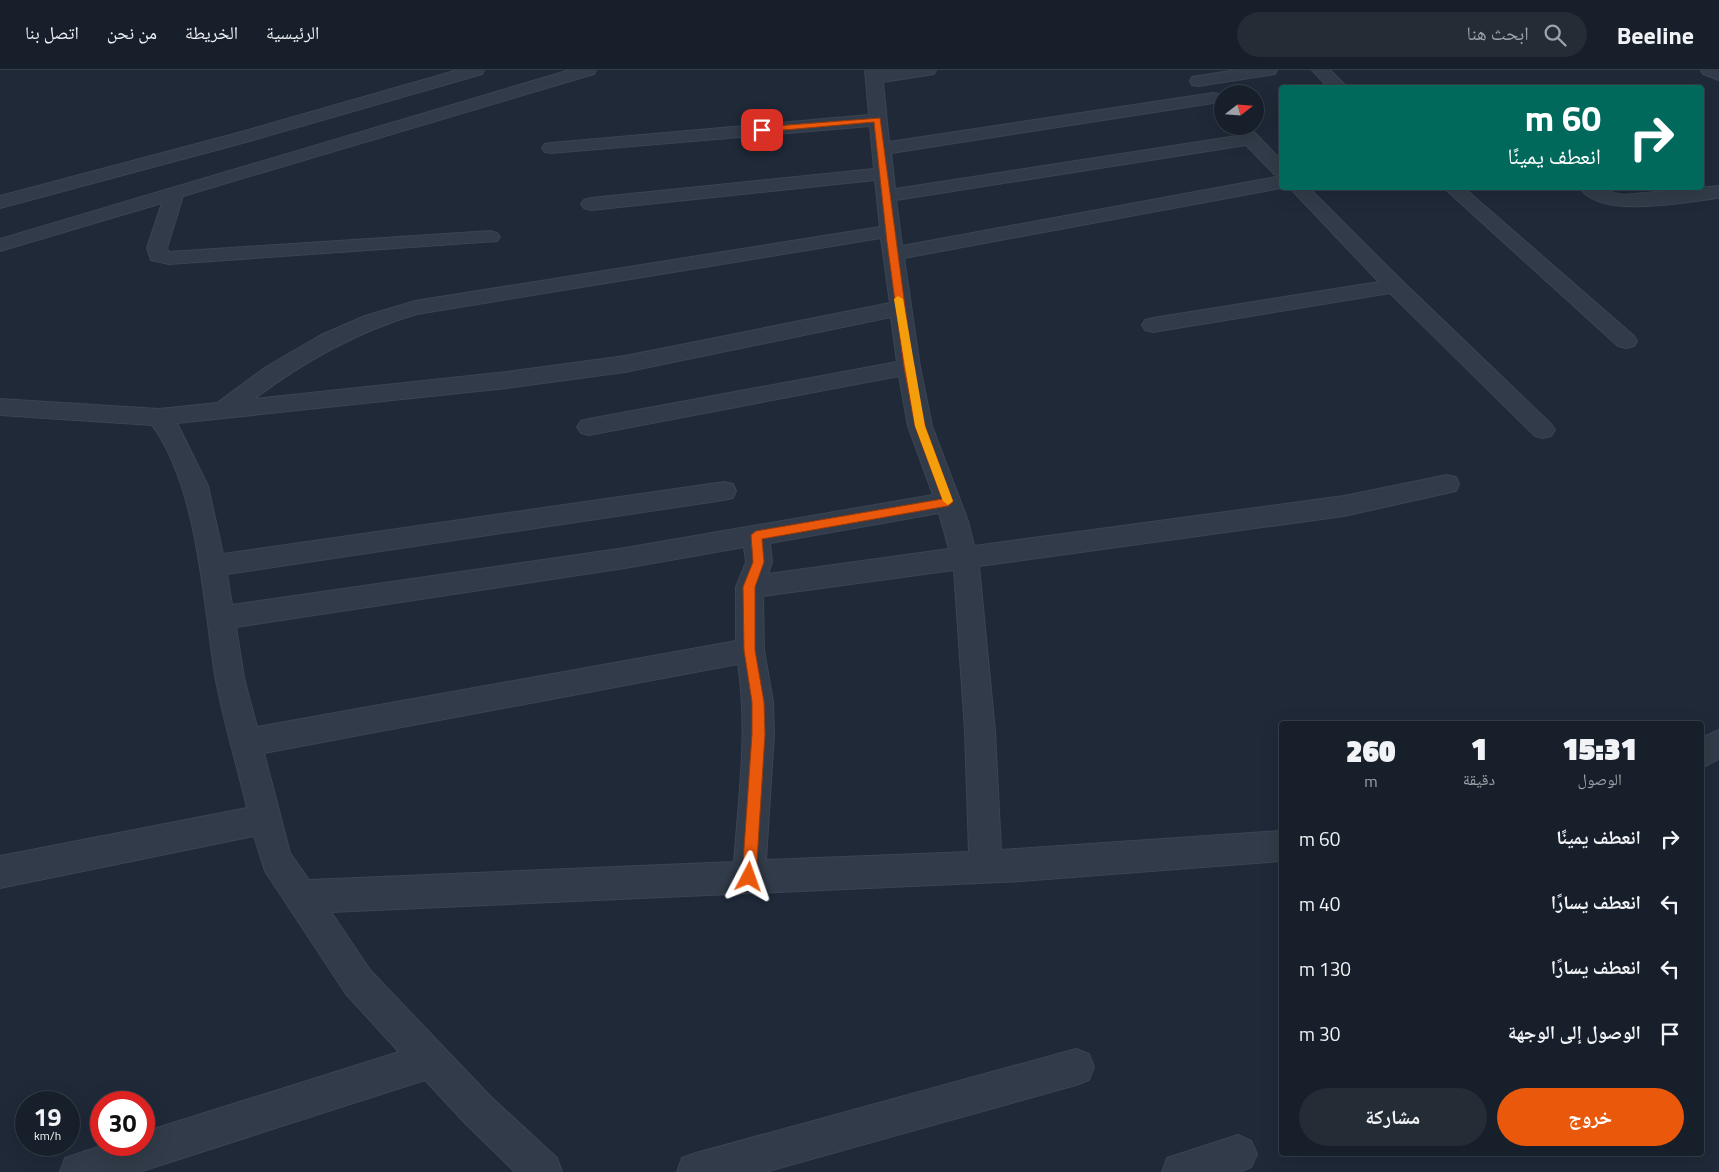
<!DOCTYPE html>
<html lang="ar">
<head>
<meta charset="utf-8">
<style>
	:root { --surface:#171f2a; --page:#242c36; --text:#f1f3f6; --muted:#9ea2a8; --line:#363d47; --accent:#ea580c }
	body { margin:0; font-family:"Titillium Web","Noto Naskh Arabic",sans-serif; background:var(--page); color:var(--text); direction:rtl; height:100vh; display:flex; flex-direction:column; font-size:19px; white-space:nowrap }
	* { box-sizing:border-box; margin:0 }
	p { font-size:16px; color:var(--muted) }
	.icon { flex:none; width:28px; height:28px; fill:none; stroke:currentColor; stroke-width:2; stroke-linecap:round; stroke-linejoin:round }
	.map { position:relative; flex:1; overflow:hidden; direction:ltr }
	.panel { position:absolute; left:1279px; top:651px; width:425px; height:435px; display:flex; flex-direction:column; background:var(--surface); border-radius:5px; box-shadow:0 5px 20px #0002,0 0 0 1px var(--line); direction:rtl }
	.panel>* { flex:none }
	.hud { position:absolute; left:1279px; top:15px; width:425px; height:105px; border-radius:5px; box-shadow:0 5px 20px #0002,0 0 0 1px var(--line); direction:rtl; background:#00695c; color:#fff; overflow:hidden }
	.needle { width:32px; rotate:73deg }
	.controls { position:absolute; left:1214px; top:15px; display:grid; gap:10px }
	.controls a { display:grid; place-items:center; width:50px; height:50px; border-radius:50%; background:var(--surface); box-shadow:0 5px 20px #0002,0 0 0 1px var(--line); font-size:25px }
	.speed { position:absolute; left:15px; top:1021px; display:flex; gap:10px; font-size:25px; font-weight:700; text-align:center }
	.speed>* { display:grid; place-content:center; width:65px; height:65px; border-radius:50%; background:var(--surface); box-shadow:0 5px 20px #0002,0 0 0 1px var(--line); line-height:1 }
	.speed small { font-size:12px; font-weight:400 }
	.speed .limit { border:8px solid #d22; background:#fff; color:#111 }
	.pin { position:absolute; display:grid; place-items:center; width:42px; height:42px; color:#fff; margin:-21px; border-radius:10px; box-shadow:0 2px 8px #0006 }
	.me { position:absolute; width:55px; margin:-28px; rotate:4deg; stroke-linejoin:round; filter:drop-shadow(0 0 4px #0008) }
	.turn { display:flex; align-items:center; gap:18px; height:105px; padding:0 20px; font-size:22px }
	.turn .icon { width:65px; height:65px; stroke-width:2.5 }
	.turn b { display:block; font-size:35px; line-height:42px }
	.eta { display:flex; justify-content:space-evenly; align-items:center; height:85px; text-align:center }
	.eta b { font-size:30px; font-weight:800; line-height:35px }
	.primary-button { display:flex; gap:10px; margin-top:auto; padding:10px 20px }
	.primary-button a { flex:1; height:58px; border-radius:30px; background:var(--accent); color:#fff; font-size:20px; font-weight:800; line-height:58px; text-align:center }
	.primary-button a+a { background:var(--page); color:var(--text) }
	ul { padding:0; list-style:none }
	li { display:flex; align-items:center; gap:15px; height:65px; padding:0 20px }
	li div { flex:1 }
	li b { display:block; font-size:19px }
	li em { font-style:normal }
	header { display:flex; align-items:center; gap:30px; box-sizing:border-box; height:70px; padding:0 25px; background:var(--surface); border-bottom:1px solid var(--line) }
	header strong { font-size:24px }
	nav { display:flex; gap:28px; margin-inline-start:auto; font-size:18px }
	.search { width:350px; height:45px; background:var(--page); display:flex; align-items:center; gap:12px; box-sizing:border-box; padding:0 18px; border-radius:28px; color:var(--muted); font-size:19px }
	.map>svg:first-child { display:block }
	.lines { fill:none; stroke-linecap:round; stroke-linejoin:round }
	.minor-casing { stroke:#3c4452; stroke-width:2 }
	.minor { fill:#323b49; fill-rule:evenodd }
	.route { fill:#ea580c; stroke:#983908 }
	.slow { fill:#f59e0b }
</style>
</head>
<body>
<header>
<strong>Beeline</strong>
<div class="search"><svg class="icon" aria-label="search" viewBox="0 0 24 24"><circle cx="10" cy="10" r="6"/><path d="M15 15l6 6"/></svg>ابحث هنا</div>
<nav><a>الرئيسية</a><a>الخريطة</a><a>من نحن</a><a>اتصل بنا</a></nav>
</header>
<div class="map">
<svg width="1719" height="1102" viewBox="0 0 1719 1102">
	<rect width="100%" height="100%" fill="#1f2938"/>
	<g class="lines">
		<defs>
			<g id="minor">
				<path d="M 458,0 L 484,0 L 482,4 L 246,72 L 0,138 L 0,126 L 234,64 Z"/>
				<path d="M 570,0 L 596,0 L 594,4 L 183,126 L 167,178 L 169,182 L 490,161 L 497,163 L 500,167 L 497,171 L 169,194 L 151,190 L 147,178 L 162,133 L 0,181 L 0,169 Z"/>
				<path d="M 865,0 L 936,0 L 934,4 L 928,5 L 883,12 L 889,72 L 1213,23 L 1219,24 L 1222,28 L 1219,32 L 1213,33 L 891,83 L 895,119 L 1237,66 L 1229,56 L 1248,56 L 1281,90 L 1281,106 L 1274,104 L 1246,75 L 896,130 L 902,176 L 1281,106 L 1281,118 L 904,188 L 920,297 L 932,356 L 968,451 L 974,476 L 1344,426 L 1447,405 L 1456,407 L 1459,414 L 1456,421 L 1447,423 L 1344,446 L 979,496 L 995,661 L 1001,780 L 1281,761 L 1281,791 L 1021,811 L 331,842 L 370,900 L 491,1027 L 557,1088 L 562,1102 L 515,1102 L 465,1053 L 425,1010 L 139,1102 L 60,1102 L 65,1088 L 104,1075 L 144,1075 L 144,1062 L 399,982 L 346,924 L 265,801 L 254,766 L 0,818 L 0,786 L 247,738 C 237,694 223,650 215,605 C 203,529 198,418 152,355 L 0,345 L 0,329 L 159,339 L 217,333 L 266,297 L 321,265 L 365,246 L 415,231 L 880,157 L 875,110 L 591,140 L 584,138 L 581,134 L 584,130 L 591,128 L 874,99 L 870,56 L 551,83 L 545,82 L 542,78 L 545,74 L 551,73 L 869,45 ZM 881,168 L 890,233 L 625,286 L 507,302 L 254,329 C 304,291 356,262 417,244 ZM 891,247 L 897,292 L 589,349 L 581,351 L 577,357 L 581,363 L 589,365 L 899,306 L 908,356 L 933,425 L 625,478 L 232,535 L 227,504 L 724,430 L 733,428 L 736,421 L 733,414 L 724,412 L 223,484 L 208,416 L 177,353 L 507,318 L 625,302 ZM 939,443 L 949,479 L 768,504 L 772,492 L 770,473 ZM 744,477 L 746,492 L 736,517 L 736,571 L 257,657 L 244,608 L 236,557 L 625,498 ZM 954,500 L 965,661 L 969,782 L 766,790 L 774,664 L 773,632 L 764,580 L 763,526 ZM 738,594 C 748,661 739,725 734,792 L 309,810 L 290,783 L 264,683 Z"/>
				<path d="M 1237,0 L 1277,0 L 1275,4 L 1269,5 L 1198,16 L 1192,15 L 1190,11 L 1192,7 L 1198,6 Z"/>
				<path d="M 1312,0 L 1330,0 L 1348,18 L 1329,18 Z"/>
				<path d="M 1701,0 L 1719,0 L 1719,10 L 1703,4 Z"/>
				<path d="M 1719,116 L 1719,128 C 1686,131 1601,150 1580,118 C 1598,116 1607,122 1624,125 Z"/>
				<path d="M 1290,118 L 1309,118 L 1402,211 L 1551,354 L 1555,360 L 1551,366 L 1543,368 L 1535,366 L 1390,223 L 1153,262 L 1145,260 L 1142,255 L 1145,250 L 1153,248 L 1379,212 Z"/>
				<path d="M 1444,118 L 1464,118 L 1634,266 L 1637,271 L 1634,276 L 1626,278 L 1618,276 Z"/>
				<path d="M 1719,660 L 1719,689 L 1701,698 L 1701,668 Z"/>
				<path d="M 1076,979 L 1089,984 L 1094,997 L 1089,1010 L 1076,1015 L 765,1102 L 677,1102 L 682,1088 L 696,1083 Z"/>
				<path d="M 1238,1065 L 1251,1071 L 1257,1084 L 1251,1097 L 1240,1102 L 1162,1102 L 1167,1088 Z"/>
			</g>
		</defs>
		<use href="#minor" class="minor-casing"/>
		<use href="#minor" class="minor"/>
	</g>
	<path class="route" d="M 880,48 L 913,297 L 925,356 L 953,432 L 948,436 L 762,469 L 764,492 L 755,517 L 755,580 L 764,632 L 765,664 L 756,807 L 754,811 L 749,813 L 744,811 L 742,807 L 752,664 L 752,632 L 744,580 L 743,517 L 753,492 L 751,465 L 756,461 L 942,429 L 915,356 L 904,297 L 887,172 L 874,52 L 762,62 L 759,60 L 762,57 Z"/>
	<path class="slow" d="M 898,226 L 903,229 L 925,356 L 953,431 L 948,435 L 943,431 L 915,356 L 894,229 Z"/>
</svg>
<div class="controls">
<a><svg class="needle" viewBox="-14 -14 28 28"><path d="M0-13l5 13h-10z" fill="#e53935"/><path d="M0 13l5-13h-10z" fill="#9ea2a8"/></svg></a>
</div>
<div class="speed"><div>19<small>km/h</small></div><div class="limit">30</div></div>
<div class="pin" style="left:762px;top:60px;background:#d93025"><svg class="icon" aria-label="arrive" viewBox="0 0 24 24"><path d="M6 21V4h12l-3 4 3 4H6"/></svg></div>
<svg class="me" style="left:749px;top:807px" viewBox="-20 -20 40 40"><path d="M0-17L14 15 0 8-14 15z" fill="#ea580c" stroke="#fff" stroke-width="4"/></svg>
<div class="hud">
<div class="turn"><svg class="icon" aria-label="right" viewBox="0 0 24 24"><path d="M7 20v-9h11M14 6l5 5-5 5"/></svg><div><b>60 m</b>انعطف يمينًا</div></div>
</div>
<section class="panel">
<div class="eta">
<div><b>15:31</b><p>الوصول</p></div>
<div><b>1</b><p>دقيقة</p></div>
<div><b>260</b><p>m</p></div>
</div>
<ul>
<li><svg class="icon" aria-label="right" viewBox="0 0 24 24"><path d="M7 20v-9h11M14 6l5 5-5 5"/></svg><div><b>انعطف يمينًا</b></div><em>60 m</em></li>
<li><svg class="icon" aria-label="left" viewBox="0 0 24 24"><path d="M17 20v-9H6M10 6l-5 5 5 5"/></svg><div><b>انعطف يسارًا</b></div><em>40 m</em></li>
<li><svg class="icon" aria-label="left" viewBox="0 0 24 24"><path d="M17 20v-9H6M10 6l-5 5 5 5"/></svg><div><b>انعطف يسارًا</b></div><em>130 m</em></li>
<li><svg class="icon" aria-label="arrive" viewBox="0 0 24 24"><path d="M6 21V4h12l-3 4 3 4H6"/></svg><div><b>الوصول إلى الوجهة</b></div><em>30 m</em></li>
</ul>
<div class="primary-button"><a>خروج</a><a>مشاركة</a></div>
</section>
</div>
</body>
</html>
